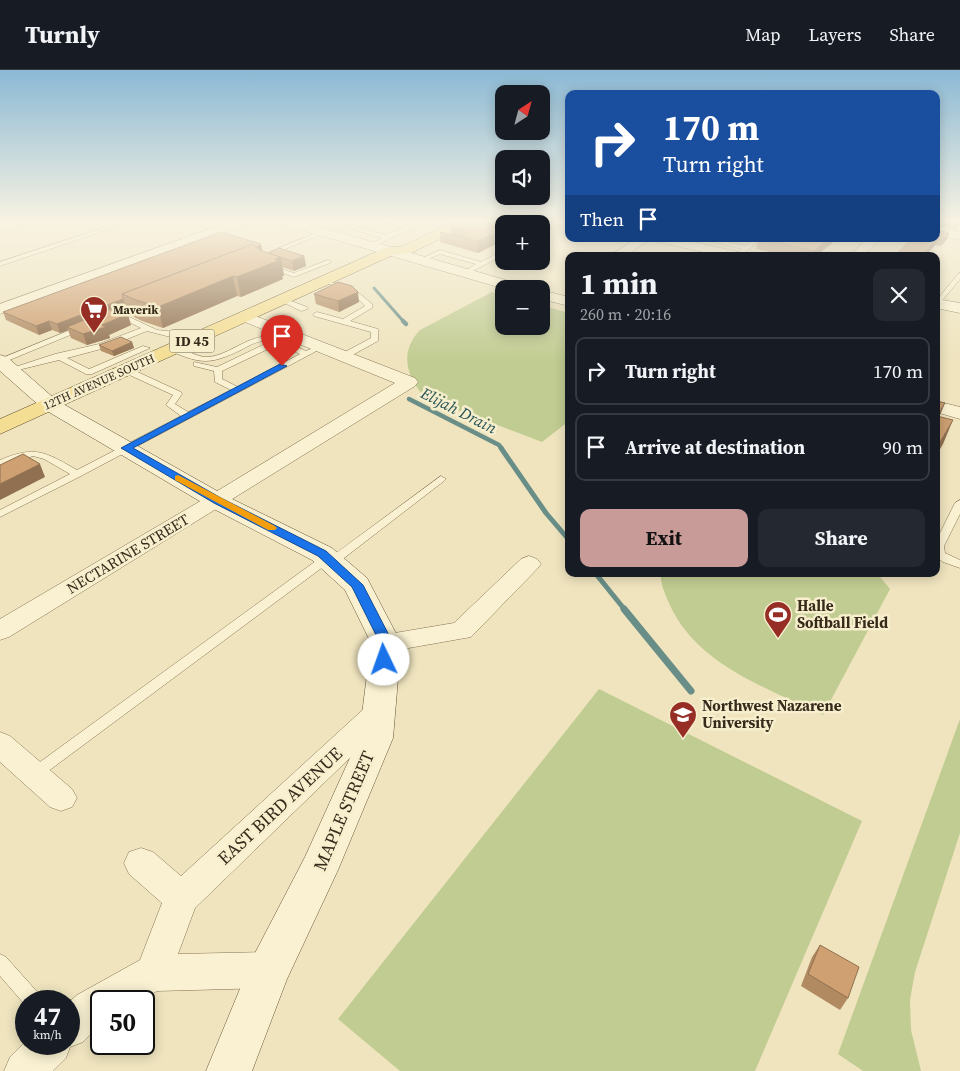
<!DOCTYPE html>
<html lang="en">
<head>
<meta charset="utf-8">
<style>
	:root { --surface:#171b24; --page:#242831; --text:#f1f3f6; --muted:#9ea1a6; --line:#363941; --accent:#c89a98 }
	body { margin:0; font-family:"Source Serif 4",serif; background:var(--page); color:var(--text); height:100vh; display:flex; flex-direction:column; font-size:19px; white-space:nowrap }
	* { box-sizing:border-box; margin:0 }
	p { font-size:16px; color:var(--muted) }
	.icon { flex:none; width:28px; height:28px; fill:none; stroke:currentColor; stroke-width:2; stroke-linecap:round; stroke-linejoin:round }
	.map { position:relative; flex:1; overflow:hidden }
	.drawer { position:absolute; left:565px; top:182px; width:375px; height:325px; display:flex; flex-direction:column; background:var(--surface); border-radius:10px; box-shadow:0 2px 12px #0003 }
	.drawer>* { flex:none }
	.guide { position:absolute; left:565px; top:20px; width:375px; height:152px; border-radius:10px; box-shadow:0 2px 12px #0003; background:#1a4fa0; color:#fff; overflow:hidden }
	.needle { width:32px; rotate:36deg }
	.controls { position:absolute; left:495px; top:15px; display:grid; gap:10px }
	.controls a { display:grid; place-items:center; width:55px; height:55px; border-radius:10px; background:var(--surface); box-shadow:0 2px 12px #0003; font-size:25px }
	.speed { position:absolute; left:15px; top:920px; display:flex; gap:10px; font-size:25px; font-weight:700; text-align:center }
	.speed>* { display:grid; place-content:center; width:65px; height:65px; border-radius:50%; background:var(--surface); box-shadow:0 2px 12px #0003; line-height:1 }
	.speed small { font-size:12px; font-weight:400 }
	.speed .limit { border:2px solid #111; border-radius:8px; background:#fff; color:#111 }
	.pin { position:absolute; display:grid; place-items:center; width:42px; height:42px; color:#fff; margin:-51px -21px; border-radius:50% 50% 50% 0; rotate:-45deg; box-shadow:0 0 5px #0007 }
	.pin .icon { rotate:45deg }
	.me { position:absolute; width:55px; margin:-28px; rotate:357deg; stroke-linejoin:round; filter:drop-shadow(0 0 4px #0008) }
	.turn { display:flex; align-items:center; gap:18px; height:105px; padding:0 15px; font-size:22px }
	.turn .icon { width:65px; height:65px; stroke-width:2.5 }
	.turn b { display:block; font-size:35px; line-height:42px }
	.then { display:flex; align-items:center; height:48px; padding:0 15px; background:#0003; gap:10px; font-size:19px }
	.round { display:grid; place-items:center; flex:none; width:52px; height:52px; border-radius:10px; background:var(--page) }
	.summary { display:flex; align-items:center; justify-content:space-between; height:85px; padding:0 15px }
	h1 { font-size:30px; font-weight:700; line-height:38px }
	.primary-button { display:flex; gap:10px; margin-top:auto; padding:10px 15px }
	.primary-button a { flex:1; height:58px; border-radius:10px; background:var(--accent); color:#111; font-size:20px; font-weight:700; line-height:58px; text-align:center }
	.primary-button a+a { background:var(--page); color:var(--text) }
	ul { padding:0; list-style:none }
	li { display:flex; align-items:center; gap:15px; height:68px; margin:0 10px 8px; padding:0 5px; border:2px solid var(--line); border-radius:10px }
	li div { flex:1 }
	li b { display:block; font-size:19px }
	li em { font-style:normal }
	header { display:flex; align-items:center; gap:30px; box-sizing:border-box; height:70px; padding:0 25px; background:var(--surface); border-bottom:1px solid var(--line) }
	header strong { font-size:24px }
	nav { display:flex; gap:28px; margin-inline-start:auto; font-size:18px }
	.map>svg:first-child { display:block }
	.green { fill:#c1cc92 }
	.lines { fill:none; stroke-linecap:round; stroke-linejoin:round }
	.stream-far3 { stroke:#698d87; stroke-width:3 }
	.stream-far2 { stroke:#698d87; stroke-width:4.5 }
	.stream-far1 { stroke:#698d87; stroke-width:5 }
	.stream { stroke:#698d87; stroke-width:7 }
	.service-casing { stroke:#877456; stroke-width:1 }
	.minor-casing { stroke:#877456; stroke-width:1 }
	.secondary-casing { stroke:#68553a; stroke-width:1 }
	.primary-casing { stroke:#54422b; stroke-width:1 }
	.service { fill:#f9f1d1; fill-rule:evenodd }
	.minor { fill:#f9f1d1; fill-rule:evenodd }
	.secondary { fill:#f9f1d1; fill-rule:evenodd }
	.primary { fill:#f4de93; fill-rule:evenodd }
	.wall { fill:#b18a62 }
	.shaded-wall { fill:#907050 }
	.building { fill:#cea072; stroke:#907050 }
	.route { fill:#1a73e8; stroke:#114b97 }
	.slow { fill:#f59e0b }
	.labels { text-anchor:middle; stroke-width:5; stroke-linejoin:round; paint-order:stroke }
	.far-poi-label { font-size:12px; font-weight:bold; fill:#362a1b; stroke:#f6eecd; text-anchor:start }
	.far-street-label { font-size:12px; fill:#362a1b; stroke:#f6eecd }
	.shield { fill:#f6eecd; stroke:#706550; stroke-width:1 }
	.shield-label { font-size:14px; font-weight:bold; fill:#362a1b }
	.street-label { font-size:15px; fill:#362a1b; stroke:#f6eecd }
	.poi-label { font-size:15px; font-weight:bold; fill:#362a1b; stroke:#f6eecd; text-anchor:start }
	.water-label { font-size:16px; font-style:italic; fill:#2a5556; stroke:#f6eecd }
	.near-street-label { font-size:18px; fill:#362a1b; stroke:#f6eecd }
</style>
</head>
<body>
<header>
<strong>Turnly</strong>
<nav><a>Map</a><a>Layers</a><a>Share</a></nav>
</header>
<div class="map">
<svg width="960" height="1001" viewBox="0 0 960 1001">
	<rect width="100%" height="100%" fill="#efe4be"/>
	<g class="green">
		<path d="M 492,222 L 504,226 L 504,256 L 541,256 L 541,235 L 569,243 L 569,351 L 542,372 C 513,361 484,350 455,339 C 447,336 432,334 426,328 C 406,308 399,282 420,260 Z"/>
		<path d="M 661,504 L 872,504 L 880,507 L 890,519 L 823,645 C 767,618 695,594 669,533 C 665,524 660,513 661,504 Z"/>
		<path d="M 599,619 L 862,751 L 755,1001 L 400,1001 L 338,949 Z"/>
		<path d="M 960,649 L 960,763 L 915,902 L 910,930 L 911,960 L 921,1001 L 863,1001 L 838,984 Z"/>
	</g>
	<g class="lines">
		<path class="stream-far3" d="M 374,218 L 404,252"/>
		<g class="stream-far2">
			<path d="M 403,251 L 406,254"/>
			<path d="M 409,329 L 499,375 L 502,379"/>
		</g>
		<g class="stream-far1">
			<path d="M 501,378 L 546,443 L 569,470"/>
			<path d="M 596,504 L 625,540"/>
		</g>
		<path class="stream" d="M 624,539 L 691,621"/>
		<defs>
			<g id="service">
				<path d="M 124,151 L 133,151 L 0,196 L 0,192 Z"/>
				<path d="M 353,151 L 359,151 L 357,157 L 385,165 L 417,151 L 425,151 L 371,178 L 369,177 L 369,175 L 382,168 L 352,159 Z"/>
				<path d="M 558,151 L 566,151 L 541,165 L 541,160 Z"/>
				<path d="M 323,160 L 326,162 L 325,163 L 270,185 L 265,184 Z"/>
				<path d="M 702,169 L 712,169 L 746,176 L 755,169 L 762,169 L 740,186 L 733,186 L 742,179 Z"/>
				<path d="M 440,180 L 481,192 L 504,180 L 504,185 L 465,205 L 462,203 L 463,202 L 476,194 L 440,184 L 424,191 L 419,190 Z"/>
				<path d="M 328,190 L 330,191 L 330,193 L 294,207 L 266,197 L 269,195 L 294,203 Z"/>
				<path d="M 960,203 L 960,209 L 936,238 L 936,231 L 958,204 Z"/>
				<path d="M 322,210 L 353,218 L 372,234 L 372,238 L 350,251 L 378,259 L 378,271 L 347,288 L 341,288 L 341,284 L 371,268 L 371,262 L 314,246 L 313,244 L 317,242 L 343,249 L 365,236 L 349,220 L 322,212 Z"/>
				<path d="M 283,228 L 307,237 L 308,239 L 301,241 L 281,231 L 281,229 Z"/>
				<path d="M 140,233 L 143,233 L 143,237 L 123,244 L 157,260 L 177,262 L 194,269 L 194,273 L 147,261 L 105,278 L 67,288 L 89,299 L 143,276 L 150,278 L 92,304 L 86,304 L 59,290 L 10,302 L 6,300 L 55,284 L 99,274 L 141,258 L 113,244 Z"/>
				<path d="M 80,256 L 87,258 L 0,294 L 0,289 Z"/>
				<path d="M 261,267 L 281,270 L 306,281 L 320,275 L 324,277 L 81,406 L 0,447 L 0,440 L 70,404 L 44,389 L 33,386 L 0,397 L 0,390 C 36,375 45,382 77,400 L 181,346 L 166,335 L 173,325 L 123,302 L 123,298 L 129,298 L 181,322 L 182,324 L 175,334 L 188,342 L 231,320 L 215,312 L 214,301 L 194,296 L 194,292 L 217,297 L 265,274 L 271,274 L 284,279 L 284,283 L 268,279 L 222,301 L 222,309 L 238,317 L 300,284 C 288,279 276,271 263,271 C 255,272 248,276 241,280 C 209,295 202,294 170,281 L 170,277 C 183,276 195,288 209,287 C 227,285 243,270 261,267 Z"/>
				<path d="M 441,406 L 446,409 L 444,411 L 335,495 L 327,494 L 39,708 L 34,710 L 29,708 L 27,704 L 29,700 L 324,485 L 332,486 Z"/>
				<path d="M 960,430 L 960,444 L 944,476 L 945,483 L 960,490 L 960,498 L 943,492 L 936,487 L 936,471 L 955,433 Z"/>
				<path d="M 0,884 L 6,887 L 40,925 L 43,931 L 26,931 L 26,936 L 0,906 Z"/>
			</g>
			<g id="minor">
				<path d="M 7,151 L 27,151 L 25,154 L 0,161 L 0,153 Z"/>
				<path d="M 232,151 L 250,151 L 248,154 L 0,244 L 0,234 Z"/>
				<path d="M 279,151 L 299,151 L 527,216 L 529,219 L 505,219 L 281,154 Z"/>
				<path d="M 936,157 L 960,162 L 960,170 L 936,165 Z"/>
				<path d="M 636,169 L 651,169 L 625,186 L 609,186 Z"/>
				<path d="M 657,169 L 679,169 L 743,183 L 745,186 L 721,186 L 658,172 Z"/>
				<path d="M 867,169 L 880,169 L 863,186 L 849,186 Z"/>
				<path d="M 541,220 L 569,227 L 569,236 L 541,229 Z"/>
				<path d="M 936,229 L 960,233 L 960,243 L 936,238 Z"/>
				<path d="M 245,242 L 415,308 L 418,312 L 415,316 L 9,567 L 0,570 L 0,549 L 209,426 L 395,313 L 240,250 L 237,247 L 240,244 Z"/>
				<path d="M 936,331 L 960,337 L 960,349 L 936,342 Z"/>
				<path d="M 529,486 L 537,489 L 541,494 L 537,499 L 471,567 L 386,582 L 377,580 L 373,573 L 377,566 L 454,553 L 521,489 Z"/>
				<path d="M 378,632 L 388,635 L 392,643 L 388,651 L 195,838 L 178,884 L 269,882 L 282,887 L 287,900 L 282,913 L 269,918 L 157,921 L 139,931 L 101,931 L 101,954 L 83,972 L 70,977 L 66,988 L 53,1001 L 4,1001 L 10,987 L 26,971 L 26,974 L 69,974 L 69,932 L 77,925 L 140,890 L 162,833 L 129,804 L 124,793 L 129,782 L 141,778 L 153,782 L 181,806 L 368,635 Z"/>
				<path d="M 0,662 L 10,666 L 72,719 L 77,728 L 72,737 L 61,741 L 50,737 L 0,692 Z"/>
			</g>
			<path id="secondary" d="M 0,285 L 7,287 L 56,330 L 226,426 L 332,478 L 367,508 L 401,573 L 393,668 L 338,800 L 287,909 L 252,1001 L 206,1001 L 254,885 L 305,787 L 359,668 L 371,573 L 345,520 L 312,490 L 208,436 L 42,338 L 0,301 Z"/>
			<path id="primary" d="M 455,151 L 474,151 L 472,154 L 411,183 L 393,185 L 0,364 L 0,349 L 385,178 L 403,176 Z"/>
		</defs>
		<use href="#service" class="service-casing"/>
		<use href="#minor" class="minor-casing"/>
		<use href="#secondary" class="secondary-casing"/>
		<use href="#primary" class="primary-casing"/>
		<use href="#service" class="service"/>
		<use href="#minor" class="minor"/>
		<use href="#secondary" class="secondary"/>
		<use href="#primary" class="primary"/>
	</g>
	<g class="wall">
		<path d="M 377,151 L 396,151 L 389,154 Z"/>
		<path d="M 463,151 L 541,151 L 478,183 L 440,172 L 440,162 L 451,164 L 450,157 Z"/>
		<path d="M 936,151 L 960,151 L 956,159 L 937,156 L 937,160 L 947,169 L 941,176 L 935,175 L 925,186 L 895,186 Z"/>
		<path d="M 759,169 L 837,169 L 816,186 L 789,186 L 756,179 Z"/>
		<path d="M 262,181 L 269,183 L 304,186 L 306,196 L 294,201 L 282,197 L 284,206 L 282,206 L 283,209 L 241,227 L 237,226 L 163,258 L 142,251 L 128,244 L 126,237 L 118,240 L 131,255 L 109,265 L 110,268 L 87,275 L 71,268 L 68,260 L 60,263 L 52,260 L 39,265 L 6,250 L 3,242 Z"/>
		<path d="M 314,224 L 359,232 L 339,242 L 316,234 Z"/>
		<path d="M 132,272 L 134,278 L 114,286 L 101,281 L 99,275 Z"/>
		<path d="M 820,875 L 848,928 L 840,940 L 801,916 L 812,887 Z"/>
	</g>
	<g class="shaded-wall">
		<path d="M 389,151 L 396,151 L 389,154 Z"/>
		<path d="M 520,151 L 541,151 L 536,154 L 514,154 Z"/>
		<path d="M 959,151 L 960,154 L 956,159 L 958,153 Z"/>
		<path d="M 504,159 L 504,170 L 478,183 L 478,171 Z"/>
		<path d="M 949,163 L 947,169 L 941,176 L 943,170 Z"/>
		<path d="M 828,169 L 837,169 L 816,186 L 812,186 L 814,181 Z"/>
		<path d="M 937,169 L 935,175 L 925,186 L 922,186 Z"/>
		<path d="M 261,174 L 263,182 L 139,231 Z"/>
		<path d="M 304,186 L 306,196 L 294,201 L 292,191 Z"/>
		<path d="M 281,187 L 284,206 L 282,206 L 283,209 L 241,227 L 237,207 Z"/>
		<path d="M 233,206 L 237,226 L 163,258 L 158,237 Z"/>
		<path d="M 358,222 L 359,232 L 339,242 L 338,231 Z"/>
		<path d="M 123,229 L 126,237 L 71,258 L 67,257 L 68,260 L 60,263 L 57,254 Z"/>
		<path d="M 128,244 L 131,255 L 109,265 L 110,268 L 87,275 L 83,264 Z"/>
		<path d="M 49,251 L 52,260 L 39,265 L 36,256 Z"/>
		<path d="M 132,272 L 134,278 L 114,286 L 112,281 Z"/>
		<path d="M 945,333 L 936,355 L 937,346 Z"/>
		<path d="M 953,350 L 943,374 L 936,386 L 936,379 Z"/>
		<path d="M 40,394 L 45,407 L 0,430 L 0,414 Z"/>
	</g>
	<g class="building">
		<path d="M 463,151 L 503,151 L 505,152 L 505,151 L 520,151 L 514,154 L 504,154 L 504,159 L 478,171 L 440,162 L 462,167 L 466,162 L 450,157 Z"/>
		<path d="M 936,151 L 937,160 L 949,163 L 943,170 L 937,169 L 922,186 L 895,186 L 911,169 L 936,169 Z"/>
		<path d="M 946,151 L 959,151 L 958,153 Z"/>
		<path d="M 221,162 L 261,174 L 256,177 L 253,174 L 122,224 L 123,229 L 57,254 L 49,251 L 36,256 L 3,242 Z"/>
		<path d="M 760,169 L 828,169 L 814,181 Z"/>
		<path d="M 253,174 L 259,180 L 281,187 L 275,189 L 280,190 L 237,207 L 233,206 L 158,237 L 136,230 L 122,224 Z"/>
		<path d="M 279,178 L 304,186 L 292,191 L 269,183 Z"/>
		<path d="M 338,212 L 352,216 L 358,222 L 338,231 L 314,224 Z"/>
		<path d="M 114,238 L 128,244 L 102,255 L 106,257 L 83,264 L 67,257 Z"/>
		<path d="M 121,267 L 132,272 L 112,281 L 99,275 Z"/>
		<path d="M 936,331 L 945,333 L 937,346 L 953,350 L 936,379 Z"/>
		<path d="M 23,384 L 40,394 L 0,414 L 0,395 Z"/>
		<path d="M 936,394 L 939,395 L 936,400 Z"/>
		<path d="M 820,875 L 859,897 L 848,928 L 808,904 Z"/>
	</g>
	<linearGradient id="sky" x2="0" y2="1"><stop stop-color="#8bb9d5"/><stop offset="0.52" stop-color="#f8f3e2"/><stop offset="1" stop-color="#f8f3e2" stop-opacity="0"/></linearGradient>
	<rect width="960" height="291" fill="url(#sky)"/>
	<path class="route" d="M 280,294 L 287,296 L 133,378 L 221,428 L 326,481 L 363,515 L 393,573 L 389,594 L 380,594 L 378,590 L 380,573 L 352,517 L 318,486 L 214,433 L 121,378 Z"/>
	<path class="slow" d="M 178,405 L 275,456 L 277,458 L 275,460 L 268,460 L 175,410 L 175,406 Z"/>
	<defs>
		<symbol id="supermarket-pin" viewBox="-11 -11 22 30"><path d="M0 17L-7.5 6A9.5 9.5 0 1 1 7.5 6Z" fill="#972e25" stroke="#f6eecd"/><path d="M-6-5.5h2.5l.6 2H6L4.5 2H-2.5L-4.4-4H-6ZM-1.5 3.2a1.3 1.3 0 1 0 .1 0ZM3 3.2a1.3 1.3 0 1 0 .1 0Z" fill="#fff"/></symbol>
		<symbol id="stadium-pin" viewBox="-11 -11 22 30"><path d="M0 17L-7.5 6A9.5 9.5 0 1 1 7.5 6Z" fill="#972e25" stroke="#f6eecd"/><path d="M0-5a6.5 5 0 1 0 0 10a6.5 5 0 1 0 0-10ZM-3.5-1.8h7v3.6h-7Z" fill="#fff"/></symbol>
		<symbol id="university-pin" viewBox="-11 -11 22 30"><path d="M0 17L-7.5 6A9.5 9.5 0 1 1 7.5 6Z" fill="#972e25" stroke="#f6eecd"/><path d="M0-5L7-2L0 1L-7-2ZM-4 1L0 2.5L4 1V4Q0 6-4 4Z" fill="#fff"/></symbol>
	</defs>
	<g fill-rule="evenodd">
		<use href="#supermarket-pin" x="78" y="224" width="32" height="43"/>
		<use href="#stadium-pin" x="762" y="529" width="32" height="43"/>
		<use href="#university-pin" x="667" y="629" width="32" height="43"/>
	</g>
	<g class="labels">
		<g class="far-poi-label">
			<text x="113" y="244">Maverik</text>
		</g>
		<g class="far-street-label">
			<text transform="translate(99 312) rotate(-24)" y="4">12TH AVENUE SOUTH</text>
		</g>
		<rect class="shield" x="169.5" y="259.5" width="45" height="23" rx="4"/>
		<g class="shield-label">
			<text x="192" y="276">ID 45</text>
		</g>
		<g class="street-label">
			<text transform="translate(128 484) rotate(-31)" y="5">NECTARINE STREET</text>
		</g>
		<g class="poi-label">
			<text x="797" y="541">Halle<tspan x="797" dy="17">Softball Field</tspan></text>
			<text x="702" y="641">Northwest Nazarene<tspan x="702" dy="17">University</tspan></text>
		</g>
		<g class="water-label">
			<text transform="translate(459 340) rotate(27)" y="6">Elijah Drain</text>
		</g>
		<g class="near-street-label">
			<text transform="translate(280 736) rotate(-43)" y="6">EAST BIRD AVENUE</text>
			<text transform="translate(344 741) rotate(-67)" y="6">MAPLE STREET</text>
		</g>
	</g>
</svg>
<div class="controls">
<a><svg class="needle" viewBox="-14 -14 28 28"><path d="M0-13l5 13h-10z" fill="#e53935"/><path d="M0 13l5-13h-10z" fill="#9ea1a6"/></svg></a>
<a><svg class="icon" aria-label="sound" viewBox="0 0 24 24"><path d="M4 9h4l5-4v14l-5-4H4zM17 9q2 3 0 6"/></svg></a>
<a>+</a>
<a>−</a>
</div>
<div class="speed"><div>47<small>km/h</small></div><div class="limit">50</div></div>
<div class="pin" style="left:282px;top:296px;background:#d93025"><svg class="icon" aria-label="arrive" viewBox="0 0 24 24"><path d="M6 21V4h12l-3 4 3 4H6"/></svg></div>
<svg class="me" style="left:384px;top:590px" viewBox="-20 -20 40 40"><circle r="19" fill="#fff"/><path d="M0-13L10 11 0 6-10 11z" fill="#1a73e8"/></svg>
<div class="guide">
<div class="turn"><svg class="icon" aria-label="right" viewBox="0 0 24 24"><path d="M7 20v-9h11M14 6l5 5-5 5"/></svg><div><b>170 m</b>Turn right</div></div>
<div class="then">Then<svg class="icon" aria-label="arrive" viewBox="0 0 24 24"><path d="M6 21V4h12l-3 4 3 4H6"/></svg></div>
</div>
<section class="drawer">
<div class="summary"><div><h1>1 min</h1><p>260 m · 20:16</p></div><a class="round"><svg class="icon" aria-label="close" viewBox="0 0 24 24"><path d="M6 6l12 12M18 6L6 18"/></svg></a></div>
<ul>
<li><svg class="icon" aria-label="right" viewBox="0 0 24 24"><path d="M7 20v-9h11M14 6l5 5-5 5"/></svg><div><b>Turn right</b></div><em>170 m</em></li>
<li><svg class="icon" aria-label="arrive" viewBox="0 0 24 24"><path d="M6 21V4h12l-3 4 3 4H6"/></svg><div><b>Arrive at destination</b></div><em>90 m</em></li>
</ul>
<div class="primary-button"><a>Exit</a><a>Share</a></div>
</section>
</div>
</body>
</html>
